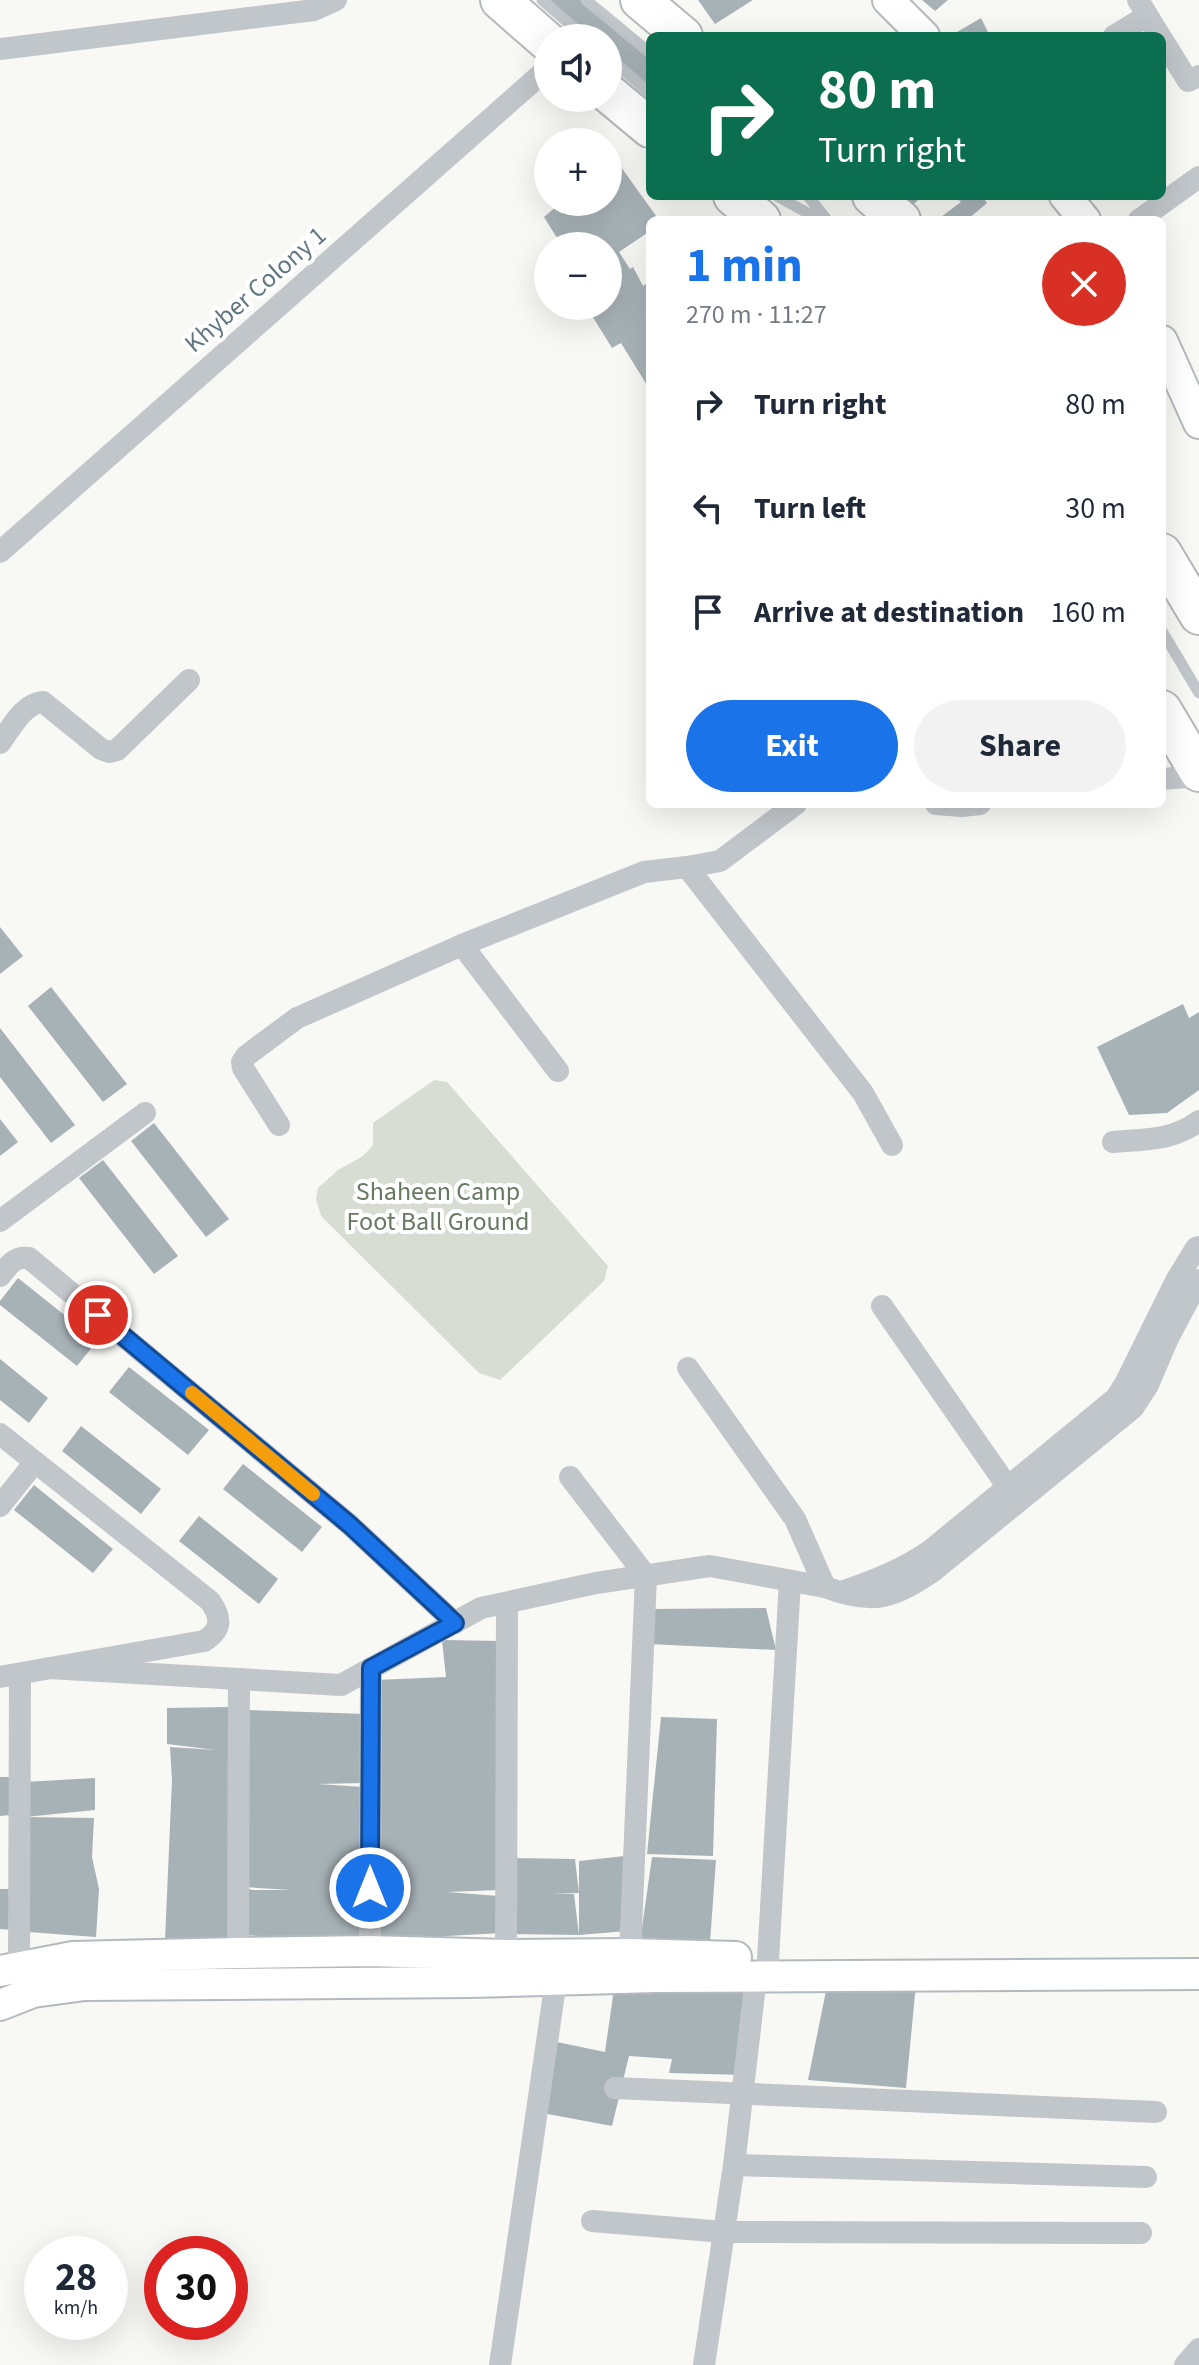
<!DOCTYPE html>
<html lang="en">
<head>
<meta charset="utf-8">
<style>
	:root { --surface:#fff; --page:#f2f2f3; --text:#1f2937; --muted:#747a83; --accent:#1a73e8 }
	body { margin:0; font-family:"Source Sans 3",sans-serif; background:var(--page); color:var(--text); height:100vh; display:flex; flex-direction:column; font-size:30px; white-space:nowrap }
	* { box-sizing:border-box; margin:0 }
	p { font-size:26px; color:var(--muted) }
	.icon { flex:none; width:44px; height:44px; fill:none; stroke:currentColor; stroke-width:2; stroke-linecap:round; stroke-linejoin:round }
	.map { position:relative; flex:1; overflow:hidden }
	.sheet { position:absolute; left:646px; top:216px; width:520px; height:592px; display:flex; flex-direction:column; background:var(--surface); border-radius:12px; box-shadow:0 8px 32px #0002 }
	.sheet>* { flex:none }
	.top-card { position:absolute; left:646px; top:32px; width:520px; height:168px; border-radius:12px; box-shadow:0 8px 32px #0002; background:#0b6e4f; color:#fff; overflow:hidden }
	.fabs { position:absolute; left:534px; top:24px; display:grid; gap:16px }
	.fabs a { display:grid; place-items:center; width:88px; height:88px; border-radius:50%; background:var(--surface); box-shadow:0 8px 32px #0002; font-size:40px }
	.speed { position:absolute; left:24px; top:2236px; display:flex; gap:16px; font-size:40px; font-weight:700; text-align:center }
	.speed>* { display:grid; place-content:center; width:104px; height:104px; border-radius:50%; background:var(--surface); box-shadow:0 8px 32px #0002; line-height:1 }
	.speed small { font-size:20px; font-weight:400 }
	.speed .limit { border:12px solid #d22; background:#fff; color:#111 }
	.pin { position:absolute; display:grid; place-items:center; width:68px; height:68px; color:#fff; margin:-34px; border:4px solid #fff; border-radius:50%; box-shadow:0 2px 8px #0007 }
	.me { position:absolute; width:88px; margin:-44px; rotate:0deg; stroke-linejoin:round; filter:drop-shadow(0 0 6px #0008) }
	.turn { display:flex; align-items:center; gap:28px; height:168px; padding:0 40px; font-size:36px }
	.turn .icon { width:104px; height:104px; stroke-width:2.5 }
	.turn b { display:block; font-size:56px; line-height:68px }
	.round { display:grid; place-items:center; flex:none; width:84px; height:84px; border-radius:42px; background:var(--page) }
	.head { display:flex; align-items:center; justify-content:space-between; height:136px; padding:0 40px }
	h1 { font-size:48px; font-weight:700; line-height:60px; color:var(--accent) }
	.action { display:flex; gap:16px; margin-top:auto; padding:16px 40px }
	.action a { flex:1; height:92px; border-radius:48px; background:var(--accent); color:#fff; font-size:32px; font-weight:700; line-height:92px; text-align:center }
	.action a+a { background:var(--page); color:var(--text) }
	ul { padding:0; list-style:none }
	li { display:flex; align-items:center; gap:24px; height:104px; padding:0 40px }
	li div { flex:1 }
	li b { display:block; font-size:30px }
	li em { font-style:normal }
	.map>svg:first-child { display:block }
	.green { fill:#d8ddd4 }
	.building { fill:#a7b2b7 }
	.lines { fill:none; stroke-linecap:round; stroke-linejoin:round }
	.secondary-casing { stroke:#b3babf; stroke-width:34 }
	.highway-casing { stroke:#b4b9bc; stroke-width:42 }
	.lane { stroke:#c1c6ca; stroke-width:11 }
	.street { stroke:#c1c6ca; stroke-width:22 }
	.secondary { stroke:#fff; stroke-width:30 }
	.highway { stroke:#fff; stroke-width:38 }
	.route-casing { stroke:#114b97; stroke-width:20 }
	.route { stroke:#1a73e8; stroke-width:14 }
	.slow { stroke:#f59e0b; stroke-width:14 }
	.labels { text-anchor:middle; stroke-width:8; stroke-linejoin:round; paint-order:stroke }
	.street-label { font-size:26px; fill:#617682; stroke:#fff }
	.park-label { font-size:26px; fill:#677961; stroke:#fff }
</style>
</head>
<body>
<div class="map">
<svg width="1199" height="2365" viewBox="0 0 1199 2365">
	<rect width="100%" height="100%" fill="#f8f8f5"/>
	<path class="green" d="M 434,1080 L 447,1082 L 608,1266 L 604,1281 L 500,1380 L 479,1373 L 321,1216 L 316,1199 L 318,1188 L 338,1170 L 363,1156 L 373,1145 L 373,1123 Z"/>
	<g class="building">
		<path d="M 548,0 L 583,0 L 650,57 L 650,88 L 608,52 L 608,38 L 592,38 Z"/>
		<path d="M 698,0 L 753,0 L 715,24 Z"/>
		<path d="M 922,0 L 948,0 L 935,11 Z"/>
		<path d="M 981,18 L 990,36 L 950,36 Z"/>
		<path d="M 616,160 L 659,220 L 650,220 L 650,231 L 619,252 L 630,269 L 633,267 L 643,286 L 646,284 L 650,290 L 650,390 L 621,343 L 612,348 L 586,306 L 608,306 L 608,246 L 562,246 L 544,217 L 557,206 L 579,205 L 587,212 L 600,202 L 608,202 L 610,194 L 608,180 Z"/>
		<path d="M 899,196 L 922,196 L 911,207 Z"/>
		<path d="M 955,196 L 982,196 L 987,203 L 967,220 L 937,220 L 961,202 Z"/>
		<path d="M 0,927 L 23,956 L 0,974 Z"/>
		<path d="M 51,987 L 127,1084 L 103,1102 L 28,1006 Z"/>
		<path d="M 1183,1004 L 1189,1018 L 1199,1012 L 1199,1090 L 1167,1113 L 1129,1115 L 1097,1047 Z"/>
		<path d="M 0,1028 L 75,1125 L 51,1143 L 0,1077 Z"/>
		<path d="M 0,1119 L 18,1142 L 0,1156 Z"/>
		<path d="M 154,1123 L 229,1219 L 206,1237 L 131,1141 Z"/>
		<path d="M 103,1160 L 178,1256 L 154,1274 L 79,1178 Z"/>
		<path d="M 18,1278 L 97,1341 L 77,1366 L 0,1305 L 0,1301 Z"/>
		<path d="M 0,1359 L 48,1398 L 29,1423 L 0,1400 Z"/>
		<path d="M 129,1367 L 209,1430 L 188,1455 L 109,1392 Z"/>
		<path d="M 81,1426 L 161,1489 L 141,1514 L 62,1451 Z"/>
		<path d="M 243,1464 L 322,1527 L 302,1552 L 223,1489 Z"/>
		<path d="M 34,1485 L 113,1549 L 93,1573 L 14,1510 Z"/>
		<path d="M 199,1516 L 278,1579 L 259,1604 L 179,1541 Z"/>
		<path d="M 766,1608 L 776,1650 L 649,1644 L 650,1609 Z"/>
		<path d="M 442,1640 L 502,1641 L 498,1890 L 447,1892 L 499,1896 L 502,1933 L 373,1940 L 382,1856 L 374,1856 L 376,1680 L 446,1677 Z"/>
		<path d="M 229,1707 L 233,1938 L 165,1940 L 172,1780 L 170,1747 L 216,1750 L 167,1744 L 167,1708 Z"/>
		<path d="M 245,1710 L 366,1714 L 363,1783 L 318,1784 L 364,1787 L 366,1935 L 309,1939 L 242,1935 L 244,1887 L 252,1890 L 291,1890 L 244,1887 Z"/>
		<path d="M 661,1717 L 717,1719 L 713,1856 L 647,1854 Z"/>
		<path d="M 0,1777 L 13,1777 L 11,1815 L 0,1816 Z"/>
		<path d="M 95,1778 L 95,1810 L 25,1817 L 24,1782 Z"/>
		<path d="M 25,1817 L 94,1818 L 92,1857 L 99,1889 L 96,1937 L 28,1932 Z"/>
		<path d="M 625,1856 L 627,1931 L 579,1935 L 579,1861 Z"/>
		<path d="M 652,1857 L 716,1860 L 710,1942 L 640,1942 Z"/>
		<path d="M 511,1858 L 575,1859 L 579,1893 L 551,1894 L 574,1894 L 579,1935 L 509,1934 Z"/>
		<path d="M 0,1889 L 14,1889 L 14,1930 L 0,1929 Z"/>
		<path d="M 829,1976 L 916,1984 L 906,2088 L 808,2080 Z"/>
		<path d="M 615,1982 L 750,1982 L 745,2075 L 669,2073 L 672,2059 L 629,2056 L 612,2126 L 537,2112 L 552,2041 L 605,2052 Z"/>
	</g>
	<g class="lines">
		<defs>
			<g id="secondary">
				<path d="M 888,0 L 924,36"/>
				<path d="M 1065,196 L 1085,220"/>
				<path d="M 1162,341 L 1199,423"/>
				<path d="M 0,1971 L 73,1957 L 238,1953 L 370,1951 L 506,1955 L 630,1954 L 736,1957"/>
				<path d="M 0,2005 L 33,1992 L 85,1985 L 470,1982 L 656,1977 L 1199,1974"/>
			</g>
			<g id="highway">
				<path d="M 500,0 L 548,42"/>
				<path d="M 640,0 L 683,36"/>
				<path d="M 608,93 L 650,128"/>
				<path d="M 733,196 L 761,220"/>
				<path d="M 872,196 L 901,220"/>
				<path d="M 1162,553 L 1199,615"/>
				<path d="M 1162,710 L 1199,772"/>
			</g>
		</defs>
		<use href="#secondary" class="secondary-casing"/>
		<use href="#highway" class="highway-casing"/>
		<g class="lane">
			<path d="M 542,0 L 586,38"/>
			<path d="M 586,0 L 650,53"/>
			<path d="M 608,57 L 650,93"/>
			<path d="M 777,196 L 820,220"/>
			<path d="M 808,196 L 827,220"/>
			<path d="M 1162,631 L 1199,693"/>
		</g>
		<g class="street">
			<path d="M 1138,0 L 1160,36"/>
			<path d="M 1114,36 L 1147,16"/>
			<path d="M 1162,39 L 1188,81 L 1199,76"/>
			<path d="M 0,49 L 314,10 L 336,0"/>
			<path d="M 1139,220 L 1199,177"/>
			<path d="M 0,552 L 548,68"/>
			<path d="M 0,743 C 11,728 24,703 43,702 L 101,749 L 109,752 L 117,750 L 189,680"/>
			<path d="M 1162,779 L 1199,776"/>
			<path d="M 936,804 L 962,806 L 980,804"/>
			<path d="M 687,867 L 863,1093 L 892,1145"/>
			<path d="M 462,945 L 558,1071"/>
			<path d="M 279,1125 L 243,1068 L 242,1062 L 246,1056 L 297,1018 L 462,945 L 644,872 L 687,867 L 720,861 L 796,804"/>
			<path d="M 1113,1142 C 1145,1139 1172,1141 1199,1121"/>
			<path d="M 0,1221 L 145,1113"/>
			<path d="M 0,1276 C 9,1265 14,1256 29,1258 L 350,1525 L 455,1623"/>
			<path d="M 882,1306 L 1016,1499"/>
			<path d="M 688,1368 L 795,1519 L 825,1587"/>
			<path d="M 0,1434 L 210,1601 C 222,1618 222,1630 204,1641 L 0,1677"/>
			<path d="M 570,1477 L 646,1576 L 630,1954"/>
			<path d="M 0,1506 L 35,1462"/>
			<path d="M 841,1592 C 874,1581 902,1570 931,1550 L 1116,1398 L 1126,1382 L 1177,1279 L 1196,1248 L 1199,1247"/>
			<path d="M 49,1668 L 341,1685 L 481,1608 L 596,1583 L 710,1566 L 825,1587 C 872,1605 892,1599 932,1572 L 1133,1408 L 1148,1385 L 1168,1338 L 1199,1280"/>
			<path d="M 370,1951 L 371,1668"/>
			<path d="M 238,1953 L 239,1679"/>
			<path d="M 506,1955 L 507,1603"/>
			<path d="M 19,1966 L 20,1674"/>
			<path d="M 767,1977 L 790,1581"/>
			<path d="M 615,2088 L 1156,2112"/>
			<path d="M 734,2165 L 1146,2177"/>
			<path d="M 592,2221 L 724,2232 L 1141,2233"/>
			<path d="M 500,2365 L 556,1980"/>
			<path d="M 704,2365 L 734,2165 L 756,1977"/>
			<path d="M 1185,2365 L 1199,2349"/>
		</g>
		<use href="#secondary" class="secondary"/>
		<use href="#highway" class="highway"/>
	</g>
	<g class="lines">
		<defs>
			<path id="route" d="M 98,1315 L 350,1525 L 455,1623 L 371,1668 L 370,1888"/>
		</defs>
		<use href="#route" class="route-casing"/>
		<use href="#route" class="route"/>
		<path class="slow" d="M 192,1393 L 313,1494"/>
	</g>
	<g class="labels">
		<g class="street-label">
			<text transform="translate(255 289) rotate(-41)" y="9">Khyber Colony 1</text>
		</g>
		<g class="park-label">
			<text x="438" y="1200">Shaheen Camp<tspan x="438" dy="30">Foot Ball Ground</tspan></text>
		</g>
	</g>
</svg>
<div class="fabs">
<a><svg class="icon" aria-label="sound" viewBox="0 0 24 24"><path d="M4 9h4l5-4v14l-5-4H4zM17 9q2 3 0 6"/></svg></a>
<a>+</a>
<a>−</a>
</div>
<div class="speed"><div>28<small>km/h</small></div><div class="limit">30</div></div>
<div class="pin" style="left:98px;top:1315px;background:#d93025"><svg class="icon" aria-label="arrive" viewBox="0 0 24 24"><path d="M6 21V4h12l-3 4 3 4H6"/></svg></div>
<svg class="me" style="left:370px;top:1888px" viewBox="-20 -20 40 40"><circle r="17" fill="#1a73e8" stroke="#fff" stroke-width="3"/><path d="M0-11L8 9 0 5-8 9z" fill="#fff"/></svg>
<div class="top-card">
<div class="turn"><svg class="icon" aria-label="right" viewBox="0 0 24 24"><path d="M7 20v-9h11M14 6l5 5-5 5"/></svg><div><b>80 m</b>Turn right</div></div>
</div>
<section class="sheet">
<div class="head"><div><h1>1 min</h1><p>270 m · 11:27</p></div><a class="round" style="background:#d93025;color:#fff"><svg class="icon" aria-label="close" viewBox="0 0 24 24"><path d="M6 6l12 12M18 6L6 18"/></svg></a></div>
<ul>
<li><svg class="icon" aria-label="right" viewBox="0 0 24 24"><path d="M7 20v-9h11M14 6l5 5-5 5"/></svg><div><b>Turn right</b></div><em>80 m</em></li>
<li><svg class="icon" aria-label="left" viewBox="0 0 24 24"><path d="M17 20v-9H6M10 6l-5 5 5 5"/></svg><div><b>Turn left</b></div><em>30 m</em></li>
<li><svg class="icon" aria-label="arrive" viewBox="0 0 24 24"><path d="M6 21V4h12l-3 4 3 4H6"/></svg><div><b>Arrive at destination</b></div><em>160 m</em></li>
</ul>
<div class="action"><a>Exit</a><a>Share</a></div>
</section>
</div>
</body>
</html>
